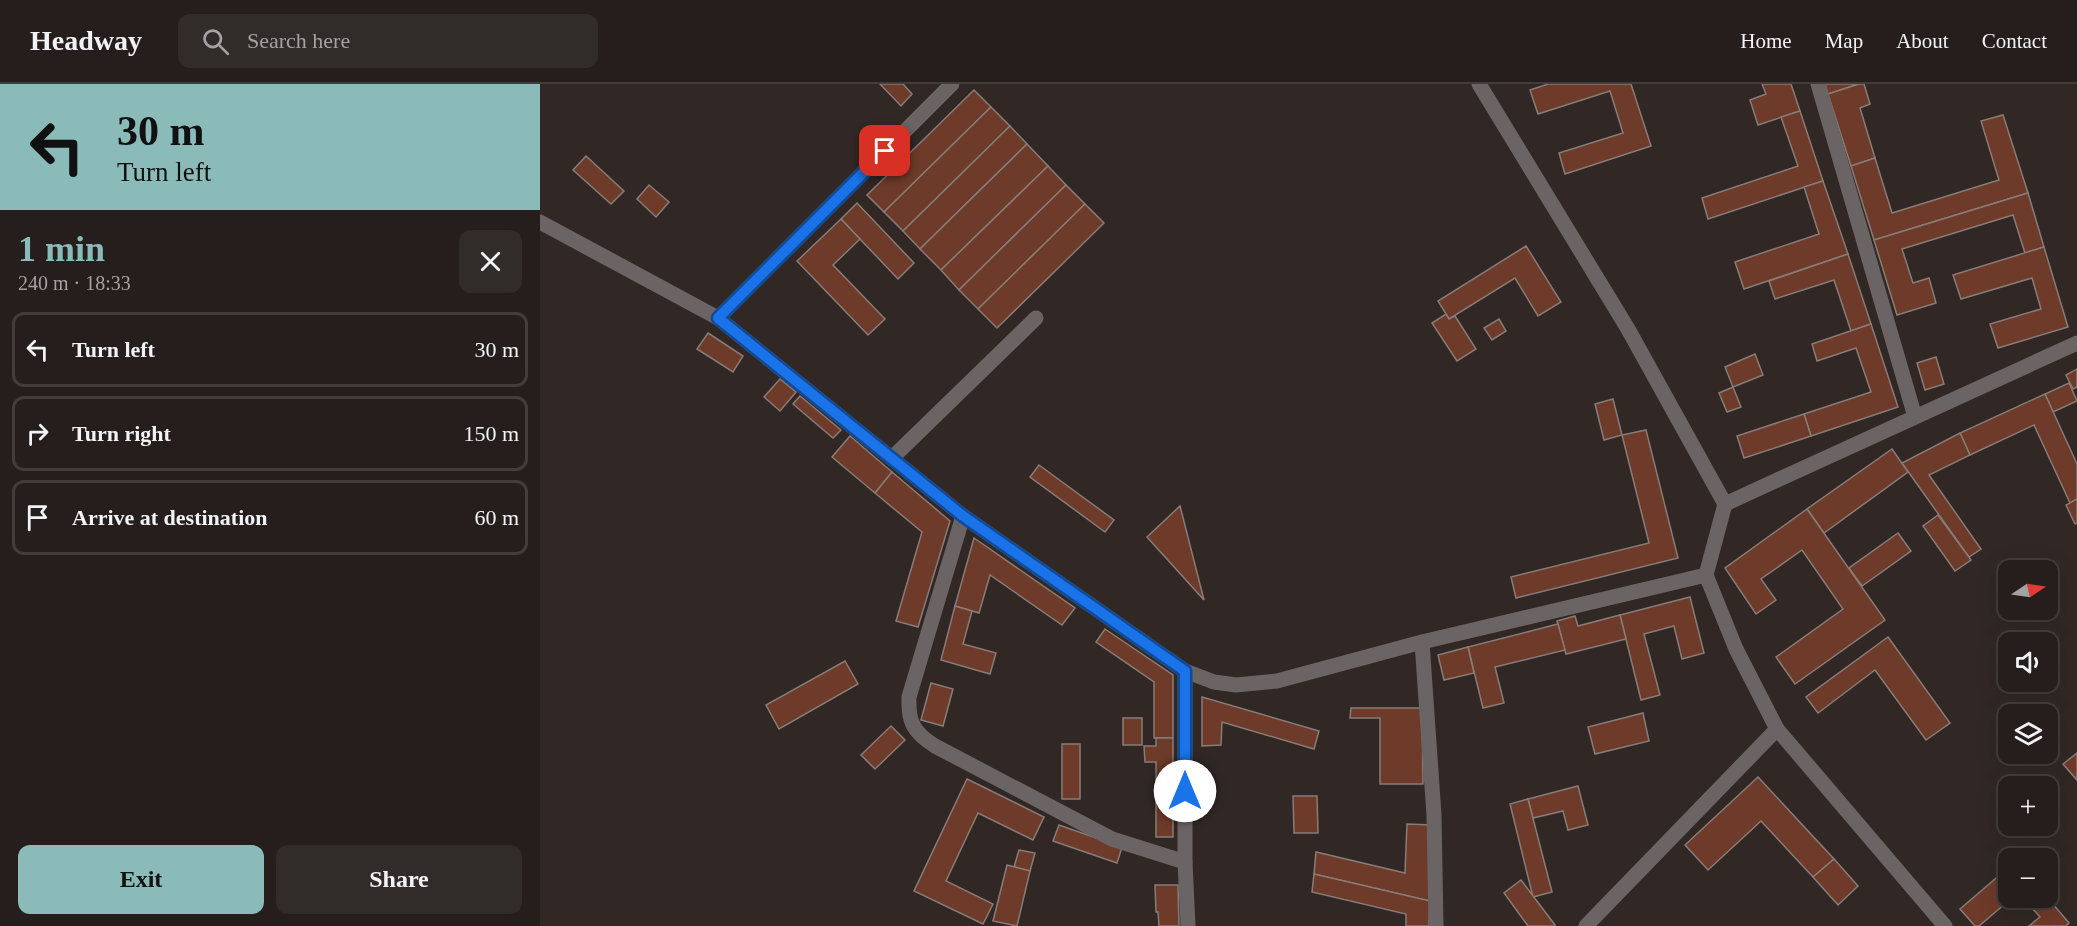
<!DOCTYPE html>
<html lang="en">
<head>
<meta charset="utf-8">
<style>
	:root { --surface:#251e1c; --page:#312b29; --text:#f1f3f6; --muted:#a3a2a3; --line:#423c3b; --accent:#8bbbb9 }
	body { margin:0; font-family:Georgia,serif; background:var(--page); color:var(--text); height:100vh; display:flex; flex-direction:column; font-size:22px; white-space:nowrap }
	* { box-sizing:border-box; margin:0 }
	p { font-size:20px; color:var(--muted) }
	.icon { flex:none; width:33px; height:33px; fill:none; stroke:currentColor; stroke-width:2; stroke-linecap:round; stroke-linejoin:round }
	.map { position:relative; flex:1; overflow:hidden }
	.side { display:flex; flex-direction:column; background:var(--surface); width:540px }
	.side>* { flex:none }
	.guide { background:#8bbbb9; color:#111; overflow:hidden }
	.needle { width:39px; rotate:77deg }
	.buttons { position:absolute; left:1458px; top:476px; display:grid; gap:12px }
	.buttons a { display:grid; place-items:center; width:60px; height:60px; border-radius:12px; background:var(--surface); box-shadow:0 6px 24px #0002,0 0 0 2px var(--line); font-size:30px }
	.pin { position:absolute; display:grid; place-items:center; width:51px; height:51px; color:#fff; margin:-26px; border-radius:12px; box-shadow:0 3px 9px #0006 }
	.me { position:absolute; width:66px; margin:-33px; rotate:0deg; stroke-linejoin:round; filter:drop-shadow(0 0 4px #0008) }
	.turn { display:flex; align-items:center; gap:21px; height:126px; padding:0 18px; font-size:27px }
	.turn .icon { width:78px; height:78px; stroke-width:2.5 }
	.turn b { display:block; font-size:42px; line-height:51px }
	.round { display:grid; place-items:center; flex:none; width:63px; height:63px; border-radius:12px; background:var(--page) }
	.overview { display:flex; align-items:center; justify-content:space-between; height:102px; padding:0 18px }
	h1 { font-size:36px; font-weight:600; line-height:45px; color:var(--accent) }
	.action { display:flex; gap:12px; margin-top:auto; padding:12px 18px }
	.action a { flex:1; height:69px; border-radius:12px; background:var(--accent); color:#111; font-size:24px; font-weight:600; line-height:69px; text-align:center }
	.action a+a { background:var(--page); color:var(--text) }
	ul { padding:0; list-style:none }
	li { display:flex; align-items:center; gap:18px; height:75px; margin:0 12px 9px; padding:0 6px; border:3px solid var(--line); border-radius:12px }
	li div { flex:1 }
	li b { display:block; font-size:22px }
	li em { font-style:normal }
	header { display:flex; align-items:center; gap:36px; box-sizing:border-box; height:84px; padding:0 30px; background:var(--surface); border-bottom:2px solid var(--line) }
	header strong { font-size:28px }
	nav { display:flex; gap:33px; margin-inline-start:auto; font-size:21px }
	.search { width:420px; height:54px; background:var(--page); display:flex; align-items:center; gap:15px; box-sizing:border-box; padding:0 21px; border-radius:12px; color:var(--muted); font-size:22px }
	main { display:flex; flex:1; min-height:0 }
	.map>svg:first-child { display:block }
	.building { fill:#6e3a29; stroke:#877c78; stroke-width:1.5 }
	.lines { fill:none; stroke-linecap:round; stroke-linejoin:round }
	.minor { stroke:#6a6564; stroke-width:15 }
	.route-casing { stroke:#114b97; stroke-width:15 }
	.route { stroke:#1a73e8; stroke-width:10 }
</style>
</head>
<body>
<header>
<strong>Headway</strong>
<div class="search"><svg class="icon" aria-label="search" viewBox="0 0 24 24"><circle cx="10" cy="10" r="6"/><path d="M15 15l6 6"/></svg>Search here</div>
<nav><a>Home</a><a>Map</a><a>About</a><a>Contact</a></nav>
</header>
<main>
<section class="side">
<div class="guide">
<div class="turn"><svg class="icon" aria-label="left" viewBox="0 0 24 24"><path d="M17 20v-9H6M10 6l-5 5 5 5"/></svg><div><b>30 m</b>Turn left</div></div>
</div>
<div class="overview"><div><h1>1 min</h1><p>240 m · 18:33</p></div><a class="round"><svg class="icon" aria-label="close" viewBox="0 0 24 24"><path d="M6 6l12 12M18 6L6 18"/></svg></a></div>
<ul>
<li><svg class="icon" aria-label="left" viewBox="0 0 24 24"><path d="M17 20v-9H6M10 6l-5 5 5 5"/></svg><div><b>Turn left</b></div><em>30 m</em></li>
<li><svg class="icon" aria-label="right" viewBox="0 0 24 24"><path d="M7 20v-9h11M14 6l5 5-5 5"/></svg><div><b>Turn right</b></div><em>150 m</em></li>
<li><svg class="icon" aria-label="arrive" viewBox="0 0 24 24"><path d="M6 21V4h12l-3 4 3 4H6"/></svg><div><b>Arrive at destination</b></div><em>60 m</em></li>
</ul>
<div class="action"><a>Exit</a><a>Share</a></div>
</section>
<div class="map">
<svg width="1537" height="842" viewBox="0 0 1537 842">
	<rect width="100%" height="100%" fill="#312825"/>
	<g class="building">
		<path d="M 340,0 L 363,0 L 372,10 L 361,22 Z"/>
		<path d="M 1008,0 L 1091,0 L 1111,62 L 1025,90 L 1019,69 L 1083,49 L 1070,7 L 998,30 L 990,6 Z"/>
		<path d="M 1222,0 L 1251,0 L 1260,27 L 1218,41 L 1210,16 L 1226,10 Z"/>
		<path d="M 1285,0 L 1319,0 L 1288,10 Z"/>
		<path d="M 1319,0 L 1324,0 L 1330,20 L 1320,24 L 1335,74 L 1311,82 L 1288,10 Z"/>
		<path d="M 434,6 L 451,23 L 344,128 L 327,111 Z"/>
		<path d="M 451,23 L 470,42 L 363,147 L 344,128 Z"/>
		<path d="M 1260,27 L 1283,97 L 1168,135 L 1162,114 L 1258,82 L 1241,33 Z"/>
		<path d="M 1463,31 L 1488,109 L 1334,156 L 1311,82 L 1335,74 L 1352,129 L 1459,96 L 1441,37 Z"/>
		<path d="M 470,42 L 487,60 L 380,165 L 363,147 Z"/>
		<path d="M 487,60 L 508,82 L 401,186 L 380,165 Z"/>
		<path d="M 46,72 L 84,107 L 71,120 L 33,86 Z"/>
		<path d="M 508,82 L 526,101 L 419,206 L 401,186 Z"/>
		<path d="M 1283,97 L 1308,170 L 1204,205 L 1195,178 L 1279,150 L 1264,103 Z"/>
		<path d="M 109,101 L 129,118 L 116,133 L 97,115 Z"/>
		<path d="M 526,101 L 545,120 L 438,225 L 419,206 Z"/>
		<path d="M 1488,109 L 1504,163 L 1485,169 L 1473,131 L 1362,165 L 1373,199 L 1389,194 L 1396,219 L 1357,231 L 1334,156 Z"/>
		<path d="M 317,119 L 374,179 L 358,195 L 301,135 Z"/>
		<path d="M 545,120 L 564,139 L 457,244 L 438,225 Z"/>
		<path d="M 301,135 L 320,155 L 293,181 L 345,235 L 328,251 L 257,177 Z"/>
		<path d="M 986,162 L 1021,218 L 998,232 L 975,194 L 909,235 L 898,217 Z"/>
		<path d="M 1504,163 L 1528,243 L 1458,264 L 1450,240 L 1501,225 L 1492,194 L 1421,215 L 1413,191 Z"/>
		<path d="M 1308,170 L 1331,240 L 1311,247 L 1294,196 L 1235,215 L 1229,197 Z"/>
		<path d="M 906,230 L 909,235 L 915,232 L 936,265 L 917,277 L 892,239 Z"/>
		<path d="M 959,235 L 966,247 L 952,256 L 944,244 Z"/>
		<path d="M 1331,240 L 1358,323 L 1271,352 L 1264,330 L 1331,308 L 1316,264 L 1277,277 L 1272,260 Z"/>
		<path d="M 168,249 L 203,272 L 193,288 L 157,265 Z"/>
		<path d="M 1215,270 L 1223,291 L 1193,303 L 1185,283 Z"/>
		<path d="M 1396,273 L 1404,300 L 1385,306 L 1377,279 Z"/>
		<path d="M 1537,285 L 1537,303 L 1533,305 L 1526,291 Z"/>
		<path d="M 240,295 L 256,308 L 240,327 L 224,313 Z"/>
		<path d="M 1529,299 L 1537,317 L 1513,328 L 1505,310 Z"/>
		<path d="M 1193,303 L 1201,323 L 1187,328 L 1179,309 Z"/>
		<path d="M 1505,310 L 1537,380 L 1537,415 L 1530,419 L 1494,341 L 1430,371 L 1420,349 Z"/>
		<path d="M 260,312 L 301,346 L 293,354 L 253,320 Z"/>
		<path d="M 1073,315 L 1082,351 L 1064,356 L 1055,320 Z"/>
		<path d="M 1264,330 L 1271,352 L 1204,374 L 1197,352 Z"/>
		<path d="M 1106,346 L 1138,474 L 976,514 L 971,493 L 1109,459 L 1082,351 Z"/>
		<path d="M 1420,349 L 1430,371 L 1389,391 L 1441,465 L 1429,473 L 1362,379 Z"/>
		<path d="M 310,352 L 352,388 L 335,409 L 292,373 Z"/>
		<path d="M 1352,365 L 1368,388 L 1284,449 L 1267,425 Z"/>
		<path d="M 499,381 L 574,436 L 565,448 L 490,393 Z"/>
		<path d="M 352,388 L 410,437 L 378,543 L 356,537 L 382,448 L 335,409 Z"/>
		<path d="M 1537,415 L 1537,439 L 1535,440 L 1526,421 Z"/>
		<path d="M 640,422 L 664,516 L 607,453 Z"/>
		<path d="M 1267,425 L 1345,536 L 1255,600 L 1236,573 L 1303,525 L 1262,466 L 1221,495 L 1236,516 L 1216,530 L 1185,484 Z"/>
		<path d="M 1398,431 L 1431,476 L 1415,487 L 1383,442 Z"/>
		<path d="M 1358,449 L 1371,467 L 1322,502 L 1309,484 Z"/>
		<path d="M 434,454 L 535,524 L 522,541 L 450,491 L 439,529 L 415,522 Z"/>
		<path d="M 1150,513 L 1164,569 L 1142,575 L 1134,542 L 1104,550 L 1120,611 L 1101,616 L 1080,531 Z"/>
		<path d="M 415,522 L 432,527 L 423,560 L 456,569 L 450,590 L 401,576 Z"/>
		<path d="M 1080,531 L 1086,555 L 1026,570 L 1017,537 L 1035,532 L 1038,542 Z"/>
		<path d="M 1018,540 L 1025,566 L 955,583 L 964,619 L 943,624 L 928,563 Z"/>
		<path d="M 565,545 L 633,591 L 633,654 L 614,654 L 614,598 L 556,558 Z"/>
		<path d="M 1348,553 L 1410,639 L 1386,656 L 1335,586 L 1278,629 L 1266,613 Z"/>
		<path d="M 928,563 L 934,589 L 904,596 L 898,571 Z"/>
		<path d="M 305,577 L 318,600 L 239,645 L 226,621 Z"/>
		<path d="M 391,599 L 413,605 L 403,642 L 381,636 Z"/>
		<path d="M 662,613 L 779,647 L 774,665 L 682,638 L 681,661 L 662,662 Z"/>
		<path d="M 811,624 L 882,624 L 883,700 L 840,700 L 840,634 L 810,634 Z"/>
		<path d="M 1103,629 L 1109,657 L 1055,670 L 1048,643 Z"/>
		<rect x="583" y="634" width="19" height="27"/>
		<path d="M 351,642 L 365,656 L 335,685 L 321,671 Z"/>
		<path d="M 616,654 L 633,654 L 633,753 L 616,753 L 616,678 L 605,678 L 604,662 L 616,662 Z"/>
		<rect x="522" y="660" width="18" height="55"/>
		<path d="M 1537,669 L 1537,696 L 1523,680 Z"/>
		<path d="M 1218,693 L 1294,775 L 1273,793 L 1221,737 L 1168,786 L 1145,761 Z"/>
		<path d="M 427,695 L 504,733 L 493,756 L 438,729 L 406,797 L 453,820 L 443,840 L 374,807 Z"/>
		<path d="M 1038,702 L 1048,741 L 1028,746 L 1023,727 L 993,734 L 988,715 Z"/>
		<path d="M 753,712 L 777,712 L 778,749 L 754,749 Z"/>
		<path d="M 988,715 L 1012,808 L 993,813 L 970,720 Z"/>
		<path d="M 867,740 L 892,741 L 890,817 L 774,790 L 776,768 L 865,789 Z"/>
		<path d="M 519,741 L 582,763 L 577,779 L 513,757 Z"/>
		<path d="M 479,766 L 495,769 L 490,787 L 474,783 Z"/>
		<path d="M 1294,775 L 1318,802 L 1298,821 L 1273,793 Z"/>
		<path d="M 467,781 L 490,787 L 477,842 L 453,837 Z"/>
		<path d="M 1468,784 L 1468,813 L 1473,813 L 1439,842 L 1435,842 L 1420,825 Z"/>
		<path d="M 774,790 L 890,817 L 889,842 L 866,842 L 866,830 L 772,808 Z"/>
		<path d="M 981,796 L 1015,841 L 1014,842 L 988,842 L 964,809 Z"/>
		<path d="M 615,801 L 638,801 L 639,842 L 619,842 L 618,828 L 616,828 Z"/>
		<path d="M 1482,813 L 1507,813 L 1529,839 L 1526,842 L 1489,842 L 1500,833 Z"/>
	</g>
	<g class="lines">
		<g class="minor">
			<path d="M 939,0 L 1088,245 L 1185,420 L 1166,491 L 1196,565 L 1237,645 L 1405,842"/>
			<path d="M 1278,0 L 1375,333"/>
			<path d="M 0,138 L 178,234 L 423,432 L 645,587 L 674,598 L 696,601 L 737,597 L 882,558 L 1166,491"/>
			<path d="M 178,234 L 412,0"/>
			<path d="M 352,374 L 496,234"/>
			<path d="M 1185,420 L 1537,259"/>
			<path d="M 423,432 L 369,613 C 368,638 373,648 395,662 L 572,755 L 645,778"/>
			<path d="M 882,558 L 894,731 L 896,842"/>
			<path d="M 645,587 L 645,778 L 648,842"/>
			<path d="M 1046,842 L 1237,645"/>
		</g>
	</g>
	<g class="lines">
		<defs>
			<path id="route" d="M 345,67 L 178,234 L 423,432 L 645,587 L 645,707"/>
		</defs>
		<use href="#route" class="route-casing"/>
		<use href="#route" class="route"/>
	</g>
</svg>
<div class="buttons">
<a><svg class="needle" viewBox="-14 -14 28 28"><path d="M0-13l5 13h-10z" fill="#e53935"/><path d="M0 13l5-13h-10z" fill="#a3a2a3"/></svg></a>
<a><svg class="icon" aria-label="sound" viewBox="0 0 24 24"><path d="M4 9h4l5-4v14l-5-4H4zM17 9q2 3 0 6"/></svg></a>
<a><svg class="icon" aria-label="layers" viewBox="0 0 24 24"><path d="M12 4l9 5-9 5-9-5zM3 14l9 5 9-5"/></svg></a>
<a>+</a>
<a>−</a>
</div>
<div class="pin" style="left:345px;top:67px;background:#d93025"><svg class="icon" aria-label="arrive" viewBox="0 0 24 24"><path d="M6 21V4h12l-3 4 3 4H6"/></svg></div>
<svg class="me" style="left:645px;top:707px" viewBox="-20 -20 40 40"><circle r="19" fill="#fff"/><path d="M0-13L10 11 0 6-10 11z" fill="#1a73e8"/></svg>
</div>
</main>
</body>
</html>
